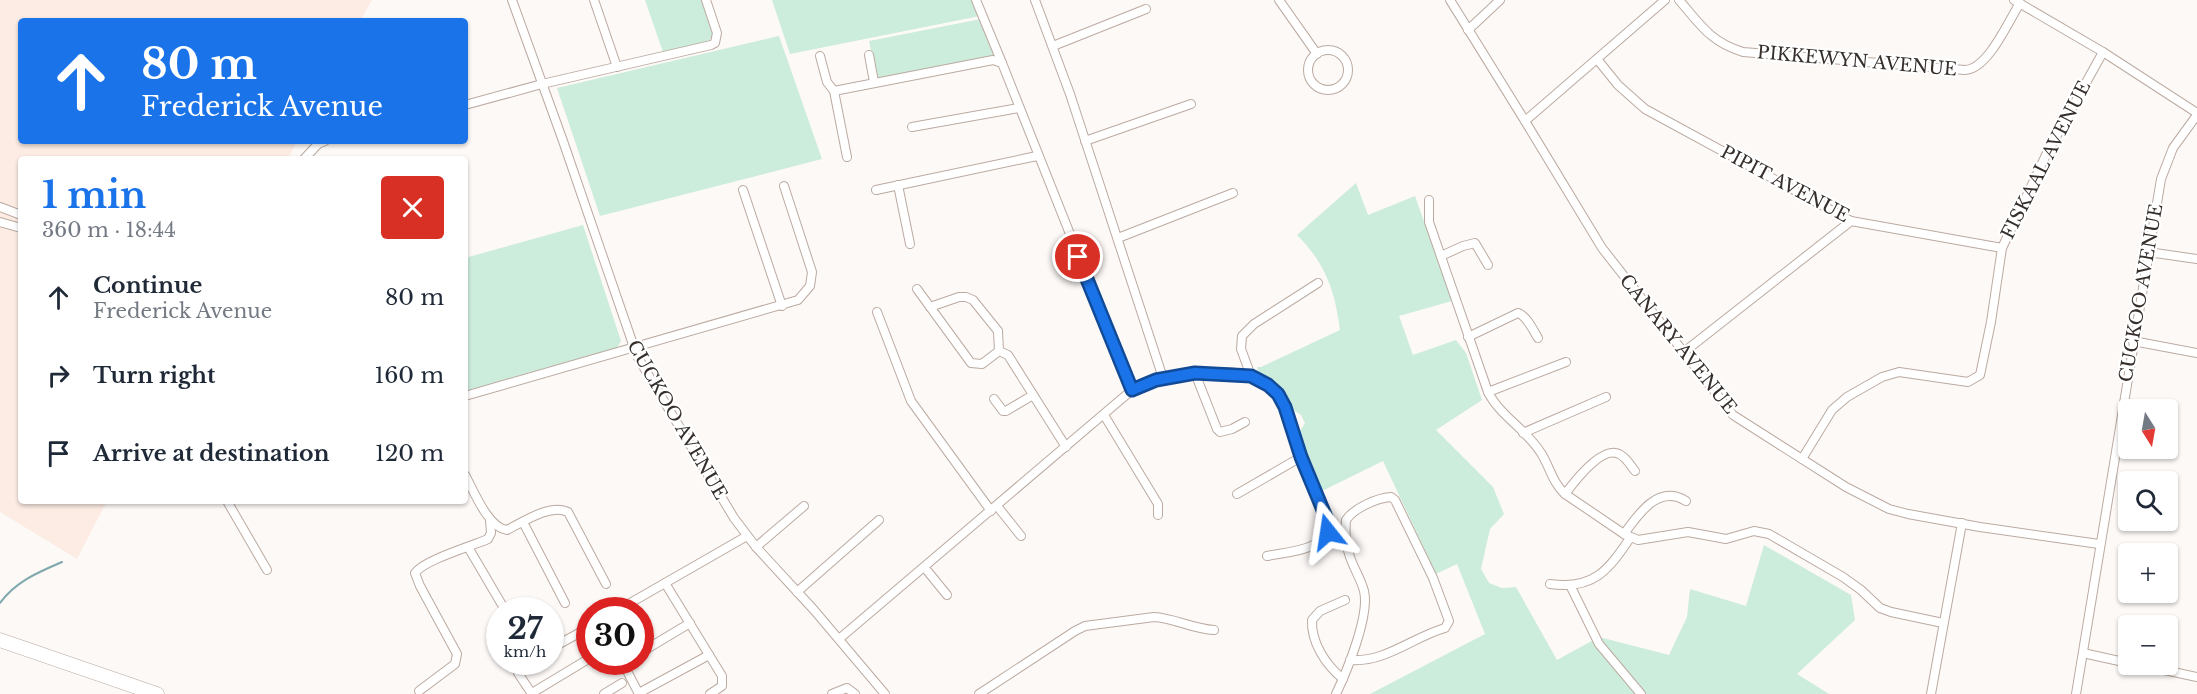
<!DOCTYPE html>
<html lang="en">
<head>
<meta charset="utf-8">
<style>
	:root { --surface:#fff; --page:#f2f2f3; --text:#1f2937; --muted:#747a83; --accent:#1a73e8 }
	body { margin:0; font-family:"Libre Baskerville",serif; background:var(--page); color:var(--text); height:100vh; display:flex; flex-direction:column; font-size:22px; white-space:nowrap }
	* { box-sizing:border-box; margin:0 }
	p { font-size:20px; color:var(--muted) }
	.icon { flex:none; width:33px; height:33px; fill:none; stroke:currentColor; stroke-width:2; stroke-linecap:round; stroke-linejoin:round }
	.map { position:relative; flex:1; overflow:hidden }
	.sheet { position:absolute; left:18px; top:156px; width:450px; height:348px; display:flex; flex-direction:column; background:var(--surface); border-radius:6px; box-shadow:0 2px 4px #0004 }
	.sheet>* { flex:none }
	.banner { position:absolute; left:18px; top:18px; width:450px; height:126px; border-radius:6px; box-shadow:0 2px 4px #0004; background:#1a73e8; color:#fff; overflow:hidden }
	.needle { width:39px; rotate:169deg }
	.tools { position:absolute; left:2118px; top:399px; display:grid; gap:12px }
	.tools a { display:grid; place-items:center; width:60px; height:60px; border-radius:6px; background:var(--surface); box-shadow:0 2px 4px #0004; font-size:30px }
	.speed { position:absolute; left:486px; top:597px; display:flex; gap:12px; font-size:30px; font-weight:700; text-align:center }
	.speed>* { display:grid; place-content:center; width:78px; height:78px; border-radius:50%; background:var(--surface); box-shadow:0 2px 4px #0004; line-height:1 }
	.speed small { font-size:15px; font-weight:400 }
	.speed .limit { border:9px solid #d22; background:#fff; color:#111 }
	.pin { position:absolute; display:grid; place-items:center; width:51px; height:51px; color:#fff; margin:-26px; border:3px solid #fff; border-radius:50%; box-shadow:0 2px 6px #0007 }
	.me { position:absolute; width:66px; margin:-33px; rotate:345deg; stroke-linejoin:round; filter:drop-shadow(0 0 4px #0008) }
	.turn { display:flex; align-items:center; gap:21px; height:126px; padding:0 24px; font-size:27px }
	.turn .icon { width:78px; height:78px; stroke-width:2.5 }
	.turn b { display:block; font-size:42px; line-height:51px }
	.round { display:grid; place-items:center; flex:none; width:63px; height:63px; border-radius:6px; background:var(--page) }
	.summary { display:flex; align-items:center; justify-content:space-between; height:102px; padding:0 24px }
	h1 { font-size:36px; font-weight:700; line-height:45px; color:var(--accent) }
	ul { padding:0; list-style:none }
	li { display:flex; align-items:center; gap:18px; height:78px; padding:0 24px }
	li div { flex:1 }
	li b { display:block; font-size:22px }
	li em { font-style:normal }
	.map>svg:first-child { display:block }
	.built { fill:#fcece4 }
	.green { fill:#ccecdc }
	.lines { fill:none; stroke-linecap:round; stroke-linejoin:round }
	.stream { stroke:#7ea8ad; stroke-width:2 }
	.minor-casing { stroke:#bbaaa0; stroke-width:10 }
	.trunk-casing { stroke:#bbaaa0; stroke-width:15 }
	.minor { stroke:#fff; stroke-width:8 }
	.trunk { stroke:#fff; stroke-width:14 }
	.route-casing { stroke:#114b97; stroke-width:15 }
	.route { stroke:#1a73e8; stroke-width:10 }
	.labels { text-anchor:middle; stroke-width:4.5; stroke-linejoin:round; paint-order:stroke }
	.street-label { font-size:18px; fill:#362f2b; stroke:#fff }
</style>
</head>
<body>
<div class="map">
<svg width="2197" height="694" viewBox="0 0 2197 694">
	<rect width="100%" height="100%" fill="#fdf9f7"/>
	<path class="built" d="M 0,0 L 372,0 L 360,21 L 21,21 L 21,141 L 297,141 L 288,159 L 21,159 L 21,501 L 107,501 L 77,559 L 0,512 Z"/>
	<g class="green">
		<path d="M 645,0 L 702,0 L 714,34 L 707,43 L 663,52 Z"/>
		<path d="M 772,0 L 979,0 L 985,15 L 790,54 Z"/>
		<path d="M 981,19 L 995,56 L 879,78 L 876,75 L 869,41 Z"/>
		<path d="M 779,36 L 822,159 L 600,216 L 557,88 Z"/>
		<path d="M 1356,183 L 1368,215 L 1415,196 L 1452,301 L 1399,316 L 1413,355 L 1456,340 L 1466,353 L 1482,400 L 1436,430 L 1493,487 L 1504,514 L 1490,529 L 1481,569 L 1489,583 L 1502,588 L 1516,587 L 1557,660 L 1599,637 L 1669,655 L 1687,617 L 1690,589 L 1746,606 L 1764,545 L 1851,595 L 1855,620 L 1797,674 L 1829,694 L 1370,694 L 1485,634 L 1457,564 L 1436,574 L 1383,461 L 1322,491 L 1299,433 L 1305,423 L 1301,415 L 1293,410 L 1283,391 L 1258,372 L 1257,367 L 1261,367 L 1340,330 C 1335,290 1325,263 1297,235 Z"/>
		<path d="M 583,225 L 621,341 L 617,348 L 465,391 L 465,258 Z"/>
	</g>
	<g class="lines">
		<path class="stream" d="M 0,603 C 16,581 39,572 62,562"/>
		<defs>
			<g id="minor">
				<path d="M 512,0 L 563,141 L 637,356 L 734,518 L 756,547 L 814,610 L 885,694"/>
				<path d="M 594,0 L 617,67"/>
				<path d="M 976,0 L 1002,63"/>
				<path d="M 1035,0 L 1070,94 L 1163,378"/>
				<path d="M 1279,0 L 1317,54"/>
				<path d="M 1450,0 L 1525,121 L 1602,248 L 1733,415 L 1846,487 L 1889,509 L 1908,514 L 1980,527 L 2099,544"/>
				<path d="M 1679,0 C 1700,24 1710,42 1743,52 L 1965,70 C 1988,69 2008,22 2020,3"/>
				<path d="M 2014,0 L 2103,52 L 2197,113"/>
				<path d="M 1468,30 L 1500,0"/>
				<path d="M 1053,46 L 1146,9"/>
				<circle cx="1328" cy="70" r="20"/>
				<path d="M 869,55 L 874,82"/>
				<path d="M 820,56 L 827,82 L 834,91"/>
				<path d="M 1597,59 L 1618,85 L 1645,109 L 1851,221 L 2002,248"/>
				<path d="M 465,105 L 542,84 L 711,45 L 715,43 L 717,33 L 706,0"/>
				<path d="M 1525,121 L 1665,0"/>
				<path d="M 912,127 L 1019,108"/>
				<path d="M 1085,141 L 1191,104"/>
				<path d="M 847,157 L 834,91 L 993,60 L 1002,63 L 1132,390"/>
				<path d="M 304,159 L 318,144 L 325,141"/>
				<path d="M 898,185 L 910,244"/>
				<path d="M 743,190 L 782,306"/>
				<path d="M 876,190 L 1037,156"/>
				<path d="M 1429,200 L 1429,222 L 1488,392 C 1500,416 1527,430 1541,453 C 1550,467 1552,482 1565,494 L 1624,534 L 1638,540 L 1688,532 L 1726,539 L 1754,531 L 1769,534 L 1843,577 L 1861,590 L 1880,608 L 1891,612 L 1943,623"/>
				<path d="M 0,207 L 21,215"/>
				<path d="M 0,222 L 21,228"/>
				<path d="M 1118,238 L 1233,193"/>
				<path d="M 2148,252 L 2197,259"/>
				<path d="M 1441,256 L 1463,246 L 1475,243 L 1488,265"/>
				<path d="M 917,289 L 971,363 L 982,364 L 999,351 L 1008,355 L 1066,447"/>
				<path d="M 930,307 L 959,297 L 966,297 L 973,300 L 998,331 L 999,351"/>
				<path d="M 877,312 L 911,401 L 991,511"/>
				<path d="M 1468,337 L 1518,313 C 1527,316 1533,330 1538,338"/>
				<path d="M 2133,341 L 2197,353"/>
				<path d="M 1684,352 L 1851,221"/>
				<path d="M 1195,373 L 1217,429 L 1220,432 L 1232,429 L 1245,422"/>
				<path d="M 1251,376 L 1241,349 L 1242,336 L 1254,324 L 1318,283"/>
				<path d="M 1488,392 L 1566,362"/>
				<path d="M 465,396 L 798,300 L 810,286 L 812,272 L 784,186"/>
				<path d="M 994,399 L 1003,411 L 1006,411 L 1033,395"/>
				<path d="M 1104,415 L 1158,504 L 1158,515"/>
				<path d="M 1523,433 L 1606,397"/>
				<path d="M 1802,459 L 1832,410 L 1847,397 L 1882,377 L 1899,372 L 1968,382 L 1980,375 L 1991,322 L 2002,248 L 2046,155 L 2103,52"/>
				<path d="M 465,475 C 474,491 488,528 507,530 C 523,522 551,503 568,512 L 606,584"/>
				<path d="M 1237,494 L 1301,457"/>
				<path d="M 1565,494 C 1574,482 1602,445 1619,454 C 1626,457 1631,466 1635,471"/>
				<path d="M 227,501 L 267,570"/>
				<path d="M 997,506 L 1021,536"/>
				<path d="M 523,522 L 565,603"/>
				<path d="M 1624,534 C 1639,513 1659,484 1686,501"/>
				<path d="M 468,547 L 505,610"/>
				<path d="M 756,547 L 804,506"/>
				<path d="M 925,568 L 947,595"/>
				<path d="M 665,583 L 722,676 L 722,686 L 710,694"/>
				<path d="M 1550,584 C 1593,590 1608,571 1630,538"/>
				<path d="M 1570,585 L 1599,644 L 1641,694"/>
				<path d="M 797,592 L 879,520"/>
				<path d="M 618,610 L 747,536"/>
				<path d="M 839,639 L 1132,390 C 1159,374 1231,365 1260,379 C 1272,385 1278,396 1285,407 L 1329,527 C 1324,551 1286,552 1267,556"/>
				<path d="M 550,649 L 590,627"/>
				<path d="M 640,653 L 690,623"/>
				<path d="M 2083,653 L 2128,663"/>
				<path d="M 529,662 L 521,667 L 518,673 L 532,694"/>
				<path d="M 628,662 L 626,669 L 639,694"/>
				<path d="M 2137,664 L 2197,677"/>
				<path d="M 1343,679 C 1326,665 1311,643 1312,620 L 1320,611 L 1345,600"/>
				<path d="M 419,691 L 455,664 L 457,654 L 420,586 L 415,573 C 424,560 472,546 488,539 L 491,533 L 490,520"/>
				<path d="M 532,693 L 590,658"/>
				<path d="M 639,693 L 709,655"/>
				<path d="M 604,694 L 622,683"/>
				<path d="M 832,694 L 847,688 L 855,694"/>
				<path d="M 979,694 L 1075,631 L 1085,626 L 1154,617 C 1174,618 1193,629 1214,630"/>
				<path d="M 1336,694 C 1347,671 1370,615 1364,591 C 1361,579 1354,569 1350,557 C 1346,546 1345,531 1346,520 C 1354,508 1377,498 1391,497 L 1395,500 L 1433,578 L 1449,621 L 1445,628 C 1413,637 1385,663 1350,660"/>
				<path d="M 1931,694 L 1962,523"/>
				<path d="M 2076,694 L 2161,179 L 2173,148 L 2197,115"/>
			</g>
			<path id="trunk" d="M 0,640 L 157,694"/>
		</defs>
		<use href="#minor" class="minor-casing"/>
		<use href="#trunk" class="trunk-casing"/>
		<use href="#minor" class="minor"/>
		<use href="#trunk" class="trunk"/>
	</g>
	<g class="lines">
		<defs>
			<path id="route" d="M 1078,257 L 1132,390 L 1156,380 L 1195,373 L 1251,376 L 1268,385 L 1278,394 L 1285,407 L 1301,457 L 1328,522 L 1328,532"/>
		</defs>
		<use href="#route" class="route-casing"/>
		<use href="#route" class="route"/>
	</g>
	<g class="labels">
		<g class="street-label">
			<text transform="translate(1857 61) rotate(5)" y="6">PIKKEWYN AVENUE</text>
			<text transform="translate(2046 160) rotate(-63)" y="6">FISKAAL AVENUE</text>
			<text transform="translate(1785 184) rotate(28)" y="6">PIPIT AVENUE</text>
			<text transform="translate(2141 293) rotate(-80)" y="6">CUCKOO AVENUE</text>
			<text transform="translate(1678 344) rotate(51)" y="6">CANARY AVENUE</text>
			<text transform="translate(677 420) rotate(60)" y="6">CUCKOO AVENUE</text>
		</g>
	</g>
</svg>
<div class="tools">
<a><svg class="needle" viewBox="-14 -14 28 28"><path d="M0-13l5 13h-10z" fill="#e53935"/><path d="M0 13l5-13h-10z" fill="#747a83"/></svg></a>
<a><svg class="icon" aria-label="search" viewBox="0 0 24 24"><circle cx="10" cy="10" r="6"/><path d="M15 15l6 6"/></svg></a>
<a>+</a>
<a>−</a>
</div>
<div class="speed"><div>27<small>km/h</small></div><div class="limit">30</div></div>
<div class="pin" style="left:1078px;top:257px;background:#d93025"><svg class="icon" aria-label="arrive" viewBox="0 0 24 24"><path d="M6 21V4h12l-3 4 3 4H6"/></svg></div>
<svg class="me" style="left:1328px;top:532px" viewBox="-20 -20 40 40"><path d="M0-17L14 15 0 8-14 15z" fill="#1a73e8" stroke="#fff" stroke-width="4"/></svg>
<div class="banner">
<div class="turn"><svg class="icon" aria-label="ahead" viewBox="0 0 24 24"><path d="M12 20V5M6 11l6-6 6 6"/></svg><div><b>80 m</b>Frederick Avenue</div></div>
</div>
<section class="sheet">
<div class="summary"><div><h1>1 min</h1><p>360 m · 18:44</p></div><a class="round" style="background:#d93025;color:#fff"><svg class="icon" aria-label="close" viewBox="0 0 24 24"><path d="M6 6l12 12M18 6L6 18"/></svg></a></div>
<ul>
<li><svg class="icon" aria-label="ahead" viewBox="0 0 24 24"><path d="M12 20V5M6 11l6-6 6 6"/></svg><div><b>Continue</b><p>Frederick Avenue</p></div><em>80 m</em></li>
<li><svg class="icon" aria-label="right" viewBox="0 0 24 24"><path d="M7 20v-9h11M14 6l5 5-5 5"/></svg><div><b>Turn right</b></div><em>160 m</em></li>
<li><svg class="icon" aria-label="arrive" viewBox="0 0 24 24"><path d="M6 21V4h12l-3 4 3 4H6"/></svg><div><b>Arrive at destination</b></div><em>120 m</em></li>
</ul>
</section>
</div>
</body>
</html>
